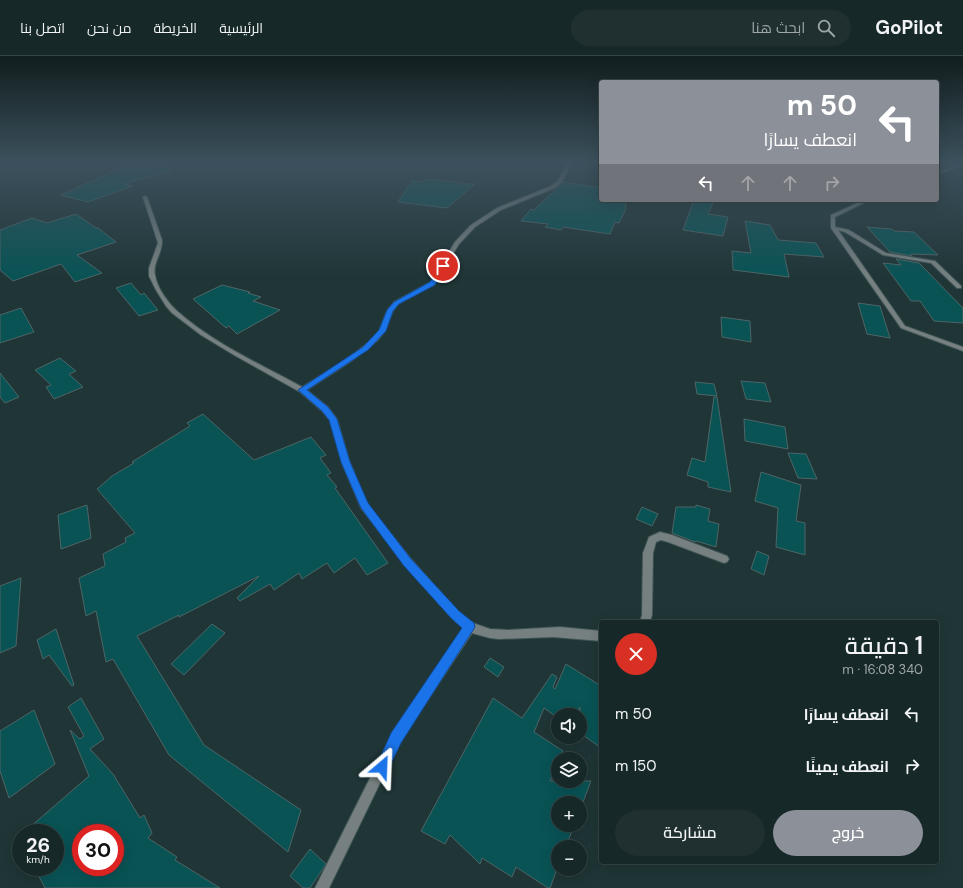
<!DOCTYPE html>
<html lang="ar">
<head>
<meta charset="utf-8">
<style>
	:root { --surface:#172828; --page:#203030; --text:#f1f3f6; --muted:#9ea6a8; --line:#364445; --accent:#8c9099 }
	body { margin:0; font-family:"DM Sans",Cairo,sans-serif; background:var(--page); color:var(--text); direction:rtl; height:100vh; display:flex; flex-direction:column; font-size:15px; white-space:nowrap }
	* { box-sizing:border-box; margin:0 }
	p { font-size:13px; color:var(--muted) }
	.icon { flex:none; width:22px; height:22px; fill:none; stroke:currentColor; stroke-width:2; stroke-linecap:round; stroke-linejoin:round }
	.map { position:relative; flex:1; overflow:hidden; direction:ltr }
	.details { position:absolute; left:599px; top:564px; width:340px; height:244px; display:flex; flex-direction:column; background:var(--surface); border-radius:4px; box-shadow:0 4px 16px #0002,0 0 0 1px var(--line); direction:rtl }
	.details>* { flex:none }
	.top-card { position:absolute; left:599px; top:24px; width:340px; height:122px; border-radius:4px; box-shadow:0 4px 16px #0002,0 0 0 1px var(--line); direction:rtl; background:#8c9099; color:#fff; overflow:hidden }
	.fabs { position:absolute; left:551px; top:652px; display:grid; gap:8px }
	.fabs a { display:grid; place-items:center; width:36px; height:36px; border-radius:50%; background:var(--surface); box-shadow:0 4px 16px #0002,0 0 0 1px var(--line); font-size:20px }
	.speed { position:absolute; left:12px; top:768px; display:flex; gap:8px; font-size:20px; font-weight:700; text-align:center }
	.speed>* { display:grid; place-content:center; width:52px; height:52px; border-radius:50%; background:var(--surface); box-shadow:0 4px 16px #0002,0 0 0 1px var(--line); line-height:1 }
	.speed small { font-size:10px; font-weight:400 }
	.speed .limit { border:6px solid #d22; background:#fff; color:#111 }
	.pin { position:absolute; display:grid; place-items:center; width:34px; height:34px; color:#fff; margin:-17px; border:2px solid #fff; border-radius:50%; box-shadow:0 1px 4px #0007 }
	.me { position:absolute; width:44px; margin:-22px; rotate:26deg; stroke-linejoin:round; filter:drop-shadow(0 0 3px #0008) }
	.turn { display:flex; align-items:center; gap:14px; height:84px; padding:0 16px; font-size:18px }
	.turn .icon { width:52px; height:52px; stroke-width:2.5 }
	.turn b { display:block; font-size:28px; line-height:34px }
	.lanes { display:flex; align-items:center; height:38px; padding:0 16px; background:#0003; justify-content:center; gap:20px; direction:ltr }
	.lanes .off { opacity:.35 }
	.round { display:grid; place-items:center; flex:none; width:42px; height:42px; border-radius:21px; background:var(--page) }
	.summary { display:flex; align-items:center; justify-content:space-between; height:68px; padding:0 16px }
	h1 { font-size:24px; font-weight:600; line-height:30px }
	.cta { display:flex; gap:8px; margin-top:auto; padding:8px 16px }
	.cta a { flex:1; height:46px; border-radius:24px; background:var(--accent); color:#fff; font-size:16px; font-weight:600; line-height:46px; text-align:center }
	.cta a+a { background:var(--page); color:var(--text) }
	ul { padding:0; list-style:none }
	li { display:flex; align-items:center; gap:12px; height:52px; padding:0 16px }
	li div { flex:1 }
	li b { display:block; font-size:15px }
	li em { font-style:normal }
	header { display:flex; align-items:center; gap:24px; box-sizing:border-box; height:56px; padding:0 20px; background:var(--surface); border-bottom:1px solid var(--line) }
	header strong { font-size:19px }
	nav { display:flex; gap:22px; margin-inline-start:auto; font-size:14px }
	.search { width:280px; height:36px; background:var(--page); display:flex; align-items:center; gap:10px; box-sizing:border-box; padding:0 14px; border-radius:22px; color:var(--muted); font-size:15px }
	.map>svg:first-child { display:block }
	.building { fill:#095355; stroke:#4e6566; fill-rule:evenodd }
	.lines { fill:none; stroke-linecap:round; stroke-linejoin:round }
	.street-casing { stroke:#3f5455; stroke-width:2 }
	.street { fill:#768080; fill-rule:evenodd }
	.route { fill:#1a73e8; stroke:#114b97 }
</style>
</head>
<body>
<header>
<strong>GoPilot</strong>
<div class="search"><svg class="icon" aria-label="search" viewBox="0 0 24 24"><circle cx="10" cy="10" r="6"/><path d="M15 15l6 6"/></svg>ابحث هنا</div>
<nav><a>الرئيسية</a><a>الخريطة</a><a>من نحن</a><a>اتصل بنا</a></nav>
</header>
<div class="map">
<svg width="963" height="832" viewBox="0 0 963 832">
	<rect width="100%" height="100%" fill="#1f3536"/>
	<g class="building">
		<path d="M 130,105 L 151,105 L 173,114 L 124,128 L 132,130 L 88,146 L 61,139 L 117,114 Z"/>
		<path d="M 426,123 L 462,127 L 461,128 L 475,128 L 447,152 L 398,146 L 412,125 L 424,126 Z"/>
		<path d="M 564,126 L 601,132 L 601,138 L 597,144 L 625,144 L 626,153 L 619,167 L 615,166 L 610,178 L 563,171 L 561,174 L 545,171 L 548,168 L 521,165 L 531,153 L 534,154 Z"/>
		<path d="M 694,144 L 714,144 L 708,158 L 728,161 L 723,180 L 683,174 Z"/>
		<path d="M 76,158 L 96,172 L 98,172 L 116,186 L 77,199 L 102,217 L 75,226 L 61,208 L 13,225 L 0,214 L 0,174 L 32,162 L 47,167 Z"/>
		<path d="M 745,165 L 770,169 L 778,184 L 816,187 L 824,201 L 784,198 L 789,221 L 733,214 L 732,195 L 751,197 Z"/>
		<path d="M 867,171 L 892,173 L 894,175 L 914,176 L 938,199 L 911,198 L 912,200 L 890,196 Z"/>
		<path d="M 896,203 L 919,207 L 963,252 L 963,267 L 934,265 L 920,245 L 911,245 L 883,207 L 901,209 Z"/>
		<path d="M 131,227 L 141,239 L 144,237 L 158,254 L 139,260 L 116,232 Z"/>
		<path d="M 222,229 L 250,236 L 248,237 L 261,241 L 253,245 L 280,254 L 237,278 L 229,270 L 226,272 L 193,243 Z"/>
		<path d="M 858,247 L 880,250 L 890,282 L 867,278 Z"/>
		<path d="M 21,252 L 34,276 L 0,287 L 0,259 Z"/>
		<path d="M 721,261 L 750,265 L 751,286 L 722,281 Z"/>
		<path d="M 60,302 L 76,315 L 69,318 L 83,331 L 54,343 L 46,331 L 51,329 L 35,314 Z"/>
		<path d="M 0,317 L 19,341 L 5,347 L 0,341 Z"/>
		<path d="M 741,325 L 765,327 L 771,346 L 746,343 Z"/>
		<path d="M 695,326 L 714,328 L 717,340 L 697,338 Z"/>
		<path d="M 714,341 L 717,341 L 731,436 L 708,431 L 708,426 L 687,419 L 692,402 L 705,406 Z"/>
		<path d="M 203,358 L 254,404 L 311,381 L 326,399 L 320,402 L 331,417 L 327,419 L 337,431 L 335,432 L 388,507 L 367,519 L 355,502 L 334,517 L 327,507 L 302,523 L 299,517 L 274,534 L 270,528 L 240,545 L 237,542 L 259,520 L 179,561 L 179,559 L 137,580 L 204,689 L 301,754 L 288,796 L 169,699 L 113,603 L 106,606 L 96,555 L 86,560 L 79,522 L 105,510 L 103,498 L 126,486 L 125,482 L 135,477 L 97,433 L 112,420 L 134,407 L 132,406 L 190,370 L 187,367 Z"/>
		<path d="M 744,363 L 785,371 L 788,393 L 745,385 Z"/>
		<path d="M 788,397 L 806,398 L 817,423 L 798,422 Z"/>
		<path d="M 761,416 L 801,429 L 796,465 L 805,467 L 805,499 L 776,491 L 778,452 L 755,445 Z"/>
		<path d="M 87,449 L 91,482 L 61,493 L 58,459 Z"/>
		<path d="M 696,449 L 710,453 L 708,465 L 719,468 L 716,491 L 696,485 L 695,486 L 672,477 L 676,451 L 696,451 Z"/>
		<path d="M 642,451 L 658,458 L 652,470 L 636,463 Z"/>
		<path d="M 757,495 L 769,500 L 764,519 L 751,513 Z"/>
		<path d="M 21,522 L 16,590 L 0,597 L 0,530 Z"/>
		<path d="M 212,568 L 225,577 L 184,619 L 171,608 Z"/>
		<path d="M 56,573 L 74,629 L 72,630 L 49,599 L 43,603 L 37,584 Z"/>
		<path d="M 490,602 L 504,611 L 498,621 L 484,611 Z"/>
		<path d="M 566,608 L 601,630 L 601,692 L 580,677 L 580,651 L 577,659 L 558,659 L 558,662 L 544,652 L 534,676 L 563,695 L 550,725 L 591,725 L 580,754 L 580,747 L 558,747 L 558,769 L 574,769 L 566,791 L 558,791 L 558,810 L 550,832 L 548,832 L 516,811 L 512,821 L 482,802 L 480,808 L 450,779 L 445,788 L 421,775 L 493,642 L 522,662 L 552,618 L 557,621 L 553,631 L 555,633 Z"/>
		<path d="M 81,642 L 104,683 L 90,693 L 113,718 L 140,762 L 144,759 L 152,777 L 148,782 L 177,801 L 175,804 L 220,832 L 45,832 L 34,811 L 55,811 L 55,777 L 23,777 L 89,720 L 70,674 L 80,683 L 84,680 L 68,651 ZM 81,777 L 115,777 L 115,811 L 81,811 Z"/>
		<path d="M 34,654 L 55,708 L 9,742 L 0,715 L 0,675 Z"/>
		<path d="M 310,793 L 326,808 L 310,832 L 303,832 L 290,820 Z"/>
	</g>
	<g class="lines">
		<defs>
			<g id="street">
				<path d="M 569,105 L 573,105 L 562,126 L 555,132 L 501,154 L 475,171 L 459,188 L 435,228 L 398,248 L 393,255 L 385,275 L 378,284 L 350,306 L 307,334 L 328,351 L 337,363 L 350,407 L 367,448 L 411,503 L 458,556 L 473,567 L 490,573 L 508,574 L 560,571 L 601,575 L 601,585 L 553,581 L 499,583 L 490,582 L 472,577 L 400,686 L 329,832 L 315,832 L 392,678 L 464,572 L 452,562 L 405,509 L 361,452 L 342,407 L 330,364 L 322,355 L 300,336 L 234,299 L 201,279 L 172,257 L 166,250 L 156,234 L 149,220 L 149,212 L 158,187 L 143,141 L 145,140 L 147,141 L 162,184 C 163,197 152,207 155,219 C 157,232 168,247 177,255 C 213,287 260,308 302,331 L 346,304 L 374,282 L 379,275 L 387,255 L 394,246 L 431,226 L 455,186 L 471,169 L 497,152 L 551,130 L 558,125 Z"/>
				<path d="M 937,106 L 963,109 L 963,111 L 957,110 L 956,112 L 937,118 L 937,116 L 954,110 L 937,108 Z"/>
				<path d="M 864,144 L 870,144 L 835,161 L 835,171 L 849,174 L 886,197 L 935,205 L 961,230 L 961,232 L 957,232 L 931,207 L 883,199 L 845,176 L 838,174 L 905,270 L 963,291 L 963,295 L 901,272 L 831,172 L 831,159 Z"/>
				<path d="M 660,476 L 672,479 L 727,500 L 729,503 L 727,506 L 724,507 L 668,486 L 661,484 L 656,486 L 653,497 L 652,559 L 650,566 L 640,566 L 642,559 L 643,497 L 649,481 Z"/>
			</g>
		</defs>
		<use href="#street" class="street-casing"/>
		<use href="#street" class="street"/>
	</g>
	<linearGradient id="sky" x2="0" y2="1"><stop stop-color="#111d1e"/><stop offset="0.48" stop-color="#3c515d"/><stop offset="1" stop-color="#3c515d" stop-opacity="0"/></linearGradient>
	<rect width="963" height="221" fill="url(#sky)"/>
	<path class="route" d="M 441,209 L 446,210 L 435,229 L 399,248 L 393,255 L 386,275 L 368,294 L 307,334 L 328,351 L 337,363 L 350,406 L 368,447 L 411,503 L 459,555 L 474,567 L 475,571 L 401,687 L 387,716 L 382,718 L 378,716 L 376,711 L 391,677 L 462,572 L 451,562 L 404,510 L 361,452 L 341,406 L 329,364 L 322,355 L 298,334 L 363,291 L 379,274 L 387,254 L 394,246 L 430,226 Z"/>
</svg>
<div class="fabs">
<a><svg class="icon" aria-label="sound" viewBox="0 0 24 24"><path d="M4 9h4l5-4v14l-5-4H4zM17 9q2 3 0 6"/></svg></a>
<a><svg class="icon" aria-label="layers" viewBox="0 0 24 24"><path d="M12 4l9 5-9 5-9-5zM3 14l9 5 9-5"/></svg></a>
<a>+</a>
<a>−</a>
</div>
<div class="speed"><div>26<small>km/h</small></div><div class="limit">30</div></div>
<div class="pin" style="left:443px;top:210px;background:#d93025"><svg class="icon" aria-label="arrive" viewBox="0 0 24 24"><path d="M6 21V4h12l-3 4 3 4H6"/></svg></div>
<svg class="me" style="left:382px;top:711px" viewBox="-20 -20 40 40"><path d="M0-17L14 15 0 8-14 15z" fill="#1a73e8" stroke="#fff" stroke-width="4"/></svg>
<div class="top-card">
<div class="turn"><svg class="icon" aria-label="left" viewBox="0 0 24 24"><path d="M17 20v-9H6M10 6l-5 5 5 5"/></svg><div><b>50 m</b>انعطف يسارًا</div></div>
<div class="lanes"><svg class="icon" aria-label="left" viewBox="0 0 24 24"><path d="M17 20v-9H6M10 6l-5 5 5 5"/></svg><svg class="icon off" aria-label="ahead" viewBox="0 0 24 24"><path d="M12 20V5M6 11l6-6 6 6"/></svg><svg class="icon off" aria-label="ahead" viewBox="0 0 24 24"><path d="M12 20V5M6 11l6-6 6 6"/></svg><svg class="icon off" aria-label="right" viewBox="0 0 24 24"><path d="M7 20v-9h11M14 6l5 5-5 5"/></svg></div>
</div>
<section class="details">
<div class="summary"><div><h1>1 دقيقة</h1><p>340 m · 16:08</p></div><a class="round" style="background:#d93025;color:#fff"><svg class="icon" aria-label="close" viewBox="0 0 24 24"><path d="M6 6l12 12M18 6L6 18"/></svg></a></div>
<ul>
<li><svg class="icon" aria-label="left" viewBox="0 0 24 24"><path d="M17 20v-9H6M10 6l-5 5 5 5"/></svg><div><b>انعطف يسارًا</b></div><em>50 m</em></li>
<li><svg class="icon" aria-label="right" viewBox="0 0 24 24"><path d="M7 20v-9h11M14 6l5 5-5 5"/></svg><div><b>انعطف يمينًا</b></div><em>150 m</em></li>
</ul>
<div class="cta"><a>خروج</a><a>مشاركة</a></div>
</section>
</div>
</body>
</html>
